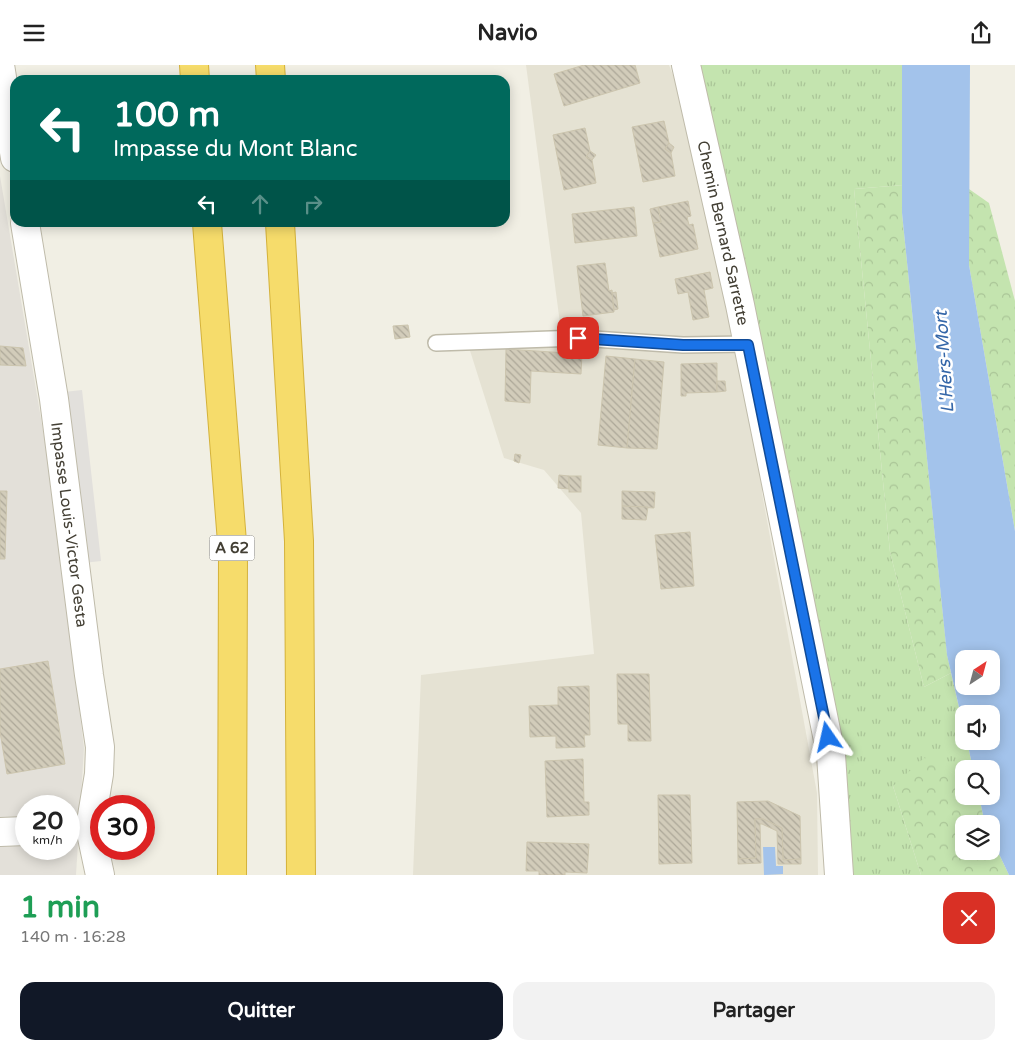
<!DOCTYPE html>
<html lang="fr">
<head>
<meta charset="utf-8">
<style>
	:root { --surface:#fff; --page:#f2f2f2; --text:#222; --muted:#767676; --accent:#111827 }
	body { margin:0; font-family:"Varela Round",sans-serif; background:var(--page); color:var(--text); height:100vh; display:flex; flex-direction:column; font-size:19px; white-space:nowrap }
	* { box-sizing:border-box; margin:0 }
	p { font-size:16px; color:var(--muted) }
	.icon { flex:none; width:28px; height:28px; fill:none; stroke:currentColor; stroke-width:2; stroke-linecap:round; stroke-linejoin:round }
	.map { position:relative; height:810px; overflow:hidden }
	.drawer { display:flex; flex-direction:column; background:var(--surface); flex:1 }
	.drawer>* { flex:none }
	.banner { position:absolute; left:10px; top:10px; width:500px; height:152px; border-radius:15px; box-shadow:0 2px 12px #0003; background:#00695c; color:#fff; overflow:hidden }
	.needle { width:32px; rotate:36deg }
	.fabs { position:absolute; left:955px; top:585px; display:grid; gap:10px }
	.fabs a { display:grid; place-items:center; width:45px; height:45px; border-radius:10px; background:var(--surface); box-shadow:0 2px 12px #0003; font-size:25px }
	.speed { position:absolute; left:15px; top:730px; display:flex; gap:10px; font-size:25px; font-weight:700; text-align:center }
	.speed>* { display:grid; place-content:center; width:65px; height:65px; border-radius:50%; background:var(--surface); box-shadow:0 2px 12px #0003; line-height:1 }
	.speed small { font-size:12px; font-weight:400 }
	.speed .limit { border:8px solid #d22; background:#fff; color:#111 }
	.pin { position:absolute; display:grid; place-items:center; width:42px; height:42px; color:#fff; margin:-21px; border-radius:10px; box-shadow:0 2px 8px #0006 }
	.me { position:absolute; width:55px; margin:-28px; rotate:349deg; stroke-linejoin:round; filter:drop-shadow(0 0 4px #0008) }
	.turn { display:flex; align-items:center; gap:18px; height:105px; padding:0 20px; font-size:22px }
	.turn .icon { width:65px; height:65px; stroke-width:2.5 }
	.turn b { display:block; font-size:35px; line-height:42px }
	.lanes { display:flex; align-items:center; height:48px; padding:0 20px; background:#0003; justify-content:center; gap:25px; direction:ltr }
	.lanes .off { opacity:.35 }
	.round { display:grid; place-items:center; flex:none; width:52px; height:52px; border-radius:15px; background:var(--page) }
	.headline { display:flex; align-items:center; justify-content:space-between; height:85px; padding:0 20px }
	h1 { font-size:30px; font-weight:800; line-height:38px; color:#1e9e55 }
	.button { display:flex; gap:10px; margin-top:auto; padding:10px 20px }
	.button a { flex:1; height:58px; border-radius:15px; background:var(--accent); color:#fff; font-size:20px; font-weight:800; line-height:58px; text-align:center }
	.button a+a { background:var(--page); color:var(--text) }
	header { display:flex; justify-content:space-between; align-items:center; height:65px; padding:0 20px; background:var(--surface); font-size:22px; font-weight:800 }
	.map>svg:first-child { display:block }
	.residential { fill:#e5e2d3 }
	.industrial { fill:#e3e0d9; fill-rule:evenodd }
	.grass { fill:url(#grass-tufts) }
	.forest { fill:url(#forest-crowns) }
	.parking { fill:#e2e0dc }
	.water { fill:#a3c3eb; fill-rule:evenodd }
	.building { fill:url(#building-back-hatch); stroke:#ccc5ae }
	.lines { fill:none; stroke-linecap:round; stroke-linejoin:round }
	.service-casing { stroke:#bfbbaa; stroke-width:18 }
	.minor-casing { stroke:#bfbbaa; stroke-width:30 }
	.motorway-casing { stroke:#d4b23b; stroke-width:30 }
	.service { stroke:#fff; stroke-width:15 }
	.minor { stroke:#fff; stroke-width:28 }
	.motorway { stroke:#f6dc6b; stroke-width:28 }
	.route-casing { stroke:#114b97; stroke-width:12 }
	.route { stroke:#1a73e8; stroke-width:9 }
	.labels { text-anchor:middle; stroke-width:5; stroke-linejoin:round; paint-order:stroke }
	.shield { fill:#fff; stroke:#7b7971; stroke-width:1 }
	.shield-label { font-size:15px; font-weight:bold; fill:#433f34 }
	.street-label { font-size:16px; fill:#433f34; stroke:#fff }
	.water-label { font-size:18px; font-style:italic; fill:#3466a8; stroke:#fff }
</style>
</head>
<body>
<header><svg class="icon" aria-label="menu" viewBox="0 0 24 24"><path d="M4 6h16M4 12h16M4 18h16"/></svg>Navio<svg class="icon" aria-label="share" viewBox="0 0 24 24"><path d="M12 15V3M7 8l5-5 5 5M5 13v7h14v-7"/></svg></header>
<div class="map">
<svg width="1015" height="810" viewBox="0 0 1015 810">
	<defs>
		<pattern id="grass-tufts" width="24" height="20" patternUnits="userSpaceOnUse" patternTransform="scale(1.25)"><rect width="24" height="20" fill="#c4e4af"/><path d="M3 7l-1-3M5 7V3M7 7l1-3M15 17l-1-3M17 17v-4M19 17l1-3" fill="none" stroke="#aac597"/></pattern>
		<pattern id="forest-crowns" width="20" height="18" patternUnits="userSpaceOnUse" patternTransform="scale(1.25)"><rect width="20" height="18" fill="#c4e4af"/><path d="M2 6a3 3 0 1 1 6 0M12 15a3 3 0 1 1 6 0" fill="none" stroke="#aac597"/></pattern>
		<pattern id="building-back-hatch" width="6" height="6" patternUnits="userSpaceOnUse" patternTransform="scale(1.25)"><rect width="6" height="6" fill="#d2ccba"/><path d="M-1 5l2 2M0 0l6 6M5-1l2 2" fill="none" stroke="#aca798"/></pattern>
	</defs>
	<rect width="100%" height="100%" fill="#f1efe4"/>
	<path class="residential" d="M 526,0 L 669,0 L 682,33 L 763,403 L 762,428 L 817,728 L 818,810 L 413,810 L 421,610 L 594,589 L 581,448 L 544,405 L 504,393 L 466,273 L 561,266 Z"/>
	<path class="industrial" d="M 0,111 L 52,419 L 84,683 L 76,810 L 0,810 ZM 26,741 L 69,741 L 69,784 L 26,784 Z"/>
	<path class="grass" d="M 696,0 L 902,0 L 903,120 L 854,124 L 890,487 L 924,622 L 951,608 L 964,664 L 964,676 L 967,676 L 973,704 L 964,704 L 964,717 L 940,699 L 893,721 L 921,810 L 851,810 Z"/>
	<g class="forest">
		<path d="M 903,120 L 902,148 L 947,589 L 951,608 L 924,622 L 890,487 L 854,124 Z"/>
		<path d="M 969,124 L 989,138 L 1015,236 L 1015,466 L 969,200 Z"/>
		<path d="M 924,693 L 940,698 L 964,717 L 964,731 L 979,731 L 985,759 L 964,759 L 964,786 L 991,786 L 991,772 L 1009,810 L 921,810 L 893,721 Z"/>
	</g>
	<path class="parking" d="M 82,325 L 101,496 L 83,498 L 64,327 Z"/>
	<g class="water">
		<path d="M 902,0 L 970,0 L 969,200 L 1015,466 L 1015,810 L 1009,810 L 991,772 L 991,759 L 985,759 L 979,731 L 991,731 L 991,704 L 973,704 L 967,676 L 991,676 L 991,649 L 964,649 L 964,664 L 947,590 L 902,148 ZM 964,594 L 991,594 L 991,621 L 964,621 Z"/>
		<path d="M 763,782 L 775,782 L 776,801 L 783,801 L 783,809 L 764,810 Z"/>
	</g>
	<g class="building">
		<path d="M 584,0 L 635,0 L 640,18 L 564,41 L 554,9 Z"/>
		<path d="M 664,56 L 669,78 L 665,84 L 671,88 L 675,111 L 643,117 L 632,62 Z"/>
		<path d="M 585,63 L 590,86 L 586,92 L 592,95 L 596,118 L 564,125 L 553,70 Z"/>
		<path d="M 669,78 L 674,82 L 671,88 L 665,84 Z"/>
		<path d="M 590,86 L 596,90 L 592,95 L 586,92 Z"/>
		<path d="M 688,136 L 691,151 L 687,152 L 689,160 L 693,159 L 698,184 L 660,192 L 653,158 L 661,157 L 658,142 Z"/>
		<path d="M 634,142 L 637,171 L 575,178 L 572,149 Z"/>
		<path d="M 658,142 L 661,157 L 653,158 L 650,144 Z"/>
		<path d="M 605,198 L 609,226 L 612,225 L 614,247 L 583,251 L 577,201 Z"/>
		<path d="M 710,207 L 713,223 L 704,225 L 709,252 L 693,255 L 688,227 L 678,229 L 675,214 Z"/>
		<path d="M 616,227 L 618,244 L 614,245 L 612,228 Z"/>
		<path d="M 408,260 L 410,272 L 395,274 L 393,261 Z"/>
		<path d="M 0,281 L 23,283 L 26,301 L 0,300 Z"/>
		<path d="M 506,284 L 582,289 L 581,309 L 531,306 L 530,338 L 505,336 Z"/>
		<path d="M 606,291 L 635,294 L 627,383 L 598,380 Z"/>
		<path d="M 635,294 L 664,297 L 657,384 L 627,383 Z"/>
		<path d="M 717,298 L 717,327 L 686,328 L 686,331 L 681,331 L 681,299 Z"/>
		<path d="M 717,316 L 725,316 L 726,326 L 717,327 Z"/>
		<path d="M 515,389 L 521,390 L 519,398 L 514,396 Z"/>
		<path d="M 559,410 L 569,411 L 569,424 L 558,423 Z"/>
		<rect x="569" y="411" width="12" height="16"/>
		<path d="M 0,426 L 7,426 L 5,494 L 0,494 Z"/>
		<path d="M 622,426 L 655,427 L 654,443 L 622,441 Z"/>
		<path d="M 622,441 L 648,442 L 646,455 L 622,454 Z"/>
		<path d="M 690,467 L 694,521 L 661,524 L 655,470 Z"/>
		<path d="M 48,596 L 65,699 L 7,709 L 0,667 L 0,604 Z"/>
		<path d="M 617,609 L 649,609 L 651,676 L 628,676 L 628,659 L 618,659 Z"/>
		<path d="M 589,621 L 590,670 L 584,670 L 585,682 L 556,683 L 556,671 L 530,672 L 529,641 L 558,640 L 558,622 Z"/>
		<path d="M 583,694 L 584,737 L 589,737 L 589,750 L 547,752 L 545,696 Z"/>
		<path d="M 658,730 L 690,730 L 692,798 L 659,799 Z"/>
		<path d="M 768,736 L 800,751 L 801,794 L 783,795 L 782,763 L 763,754 L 755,754 L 756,793 L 738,794 L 737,737 Z"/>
		<path d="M 755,754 L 763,754 L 782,763 L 783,795 L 801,794 L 801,799 L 778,799 L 777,766 L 762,759 L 760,759 L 761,798 L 738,799 L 738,794 L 756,793 Z"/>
		<path d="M 527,777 L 589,779 L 587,808 L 565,807 L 565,810 L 539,810 L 539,806 L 526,806 Z"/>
	</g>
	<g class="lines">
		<defs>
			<path id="service" d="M 436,278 L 579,273 L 683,280 L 748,279"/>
			<g id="minor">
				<path d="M 0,0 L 15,93"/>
				<path id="s1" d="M 686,0 L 740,240 L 831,690 L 839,810"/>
				<path id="s2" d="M 25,158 L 54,334 L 89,610 L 100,682 L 99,709 L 90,763 L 100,810"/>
				<path d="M 0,767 L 26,766"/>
			</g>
			<g id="motorway">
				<path d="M 194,0 L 195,15"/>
				<path d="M 270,0 L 271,15"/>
				<path d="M 207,158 L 233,490 L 232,810"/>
				<path d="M 280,158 L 299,476 L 301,810"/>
			</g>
		</defs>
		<use href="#service" class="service-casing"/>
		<use href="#minor" class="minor-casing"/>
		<use href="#motorway" class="motorway-casing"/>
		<use href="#service" class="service"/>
		<use href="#minor" class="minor"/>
		<use href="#motorway" class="motorway"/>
	</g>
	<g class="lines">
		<defs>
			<path id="route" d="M 578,273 L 683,280 L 748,280 L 828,672"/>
		</defs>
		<use href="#route" class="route-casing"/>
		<use href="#route" class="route"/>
	</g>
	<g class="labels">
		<rect class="shield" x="209.5" y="470.5" width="45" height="25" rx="4"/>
		<g class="shield-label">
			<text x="232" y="488">A 62</text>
		</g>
		<g class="street-label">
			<text dy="6" stroke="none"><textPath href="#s1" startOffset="172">Chemin Bernard Sarrette</textPath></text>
			<text dy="6" stroke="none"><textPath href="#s2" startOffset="305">Impasse Louis-Victor Gesta</textPath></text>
		</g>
		<g class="water-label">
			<text transform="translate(944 297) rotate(-94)" y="6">L'Hers-Mort</text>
		</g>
	</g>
</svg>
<div class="fabs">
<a><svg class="needle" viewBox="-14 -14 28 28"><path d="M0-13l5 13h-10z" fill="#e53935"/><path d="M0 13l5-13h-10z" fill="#767676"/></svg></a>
<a><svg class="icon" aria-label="sound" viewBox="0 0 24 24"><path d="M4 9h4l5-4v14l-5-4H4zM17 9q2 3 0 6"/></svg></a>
<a><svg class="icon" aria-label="search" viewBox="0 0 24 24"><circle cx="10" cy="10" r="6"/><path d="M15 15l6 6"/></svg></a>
<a><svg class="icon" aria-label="layers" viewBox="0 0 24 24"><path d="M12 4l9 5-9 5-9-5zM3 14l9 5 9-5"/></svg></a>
</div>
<div class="speed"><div>20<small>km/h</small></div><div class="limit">30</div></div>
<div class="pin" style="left:578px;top:273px;background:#d93025"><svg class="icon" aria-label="arrive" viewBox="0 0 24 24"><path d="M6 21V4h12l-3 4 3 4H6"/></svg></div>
<svg class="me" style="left:828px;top:672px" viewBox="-20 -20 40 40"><path d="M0-17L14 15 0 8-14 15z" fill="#1a73e8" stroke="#fff" stroke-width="4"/></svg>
<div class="banner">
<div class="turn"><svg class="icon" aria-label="left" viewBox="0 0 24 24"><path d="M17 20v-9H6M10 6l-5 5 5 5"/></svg><div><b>100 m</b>Impasse du Mont Blanc</div></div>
<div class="lanes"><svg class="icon" aria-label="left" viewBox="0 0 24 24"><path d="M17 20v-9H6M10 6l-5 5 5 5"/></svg><svg class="icon off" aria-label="ahead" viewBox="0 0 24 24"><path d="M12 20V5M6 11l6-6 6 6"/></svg><svg class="icon off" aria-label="right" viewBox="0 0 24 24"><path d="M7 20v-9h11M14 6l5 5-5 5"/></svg></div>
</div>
</div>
<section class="drawer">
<div class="headline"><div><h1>1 min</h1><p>140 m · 16:28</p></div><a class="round" style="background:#d93025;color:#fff"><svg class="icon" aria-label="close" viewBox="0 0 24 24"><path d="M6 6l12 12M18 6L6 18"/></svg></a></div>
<div class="button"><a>Quitter</a><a>Partager</a></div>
</section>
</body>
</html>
